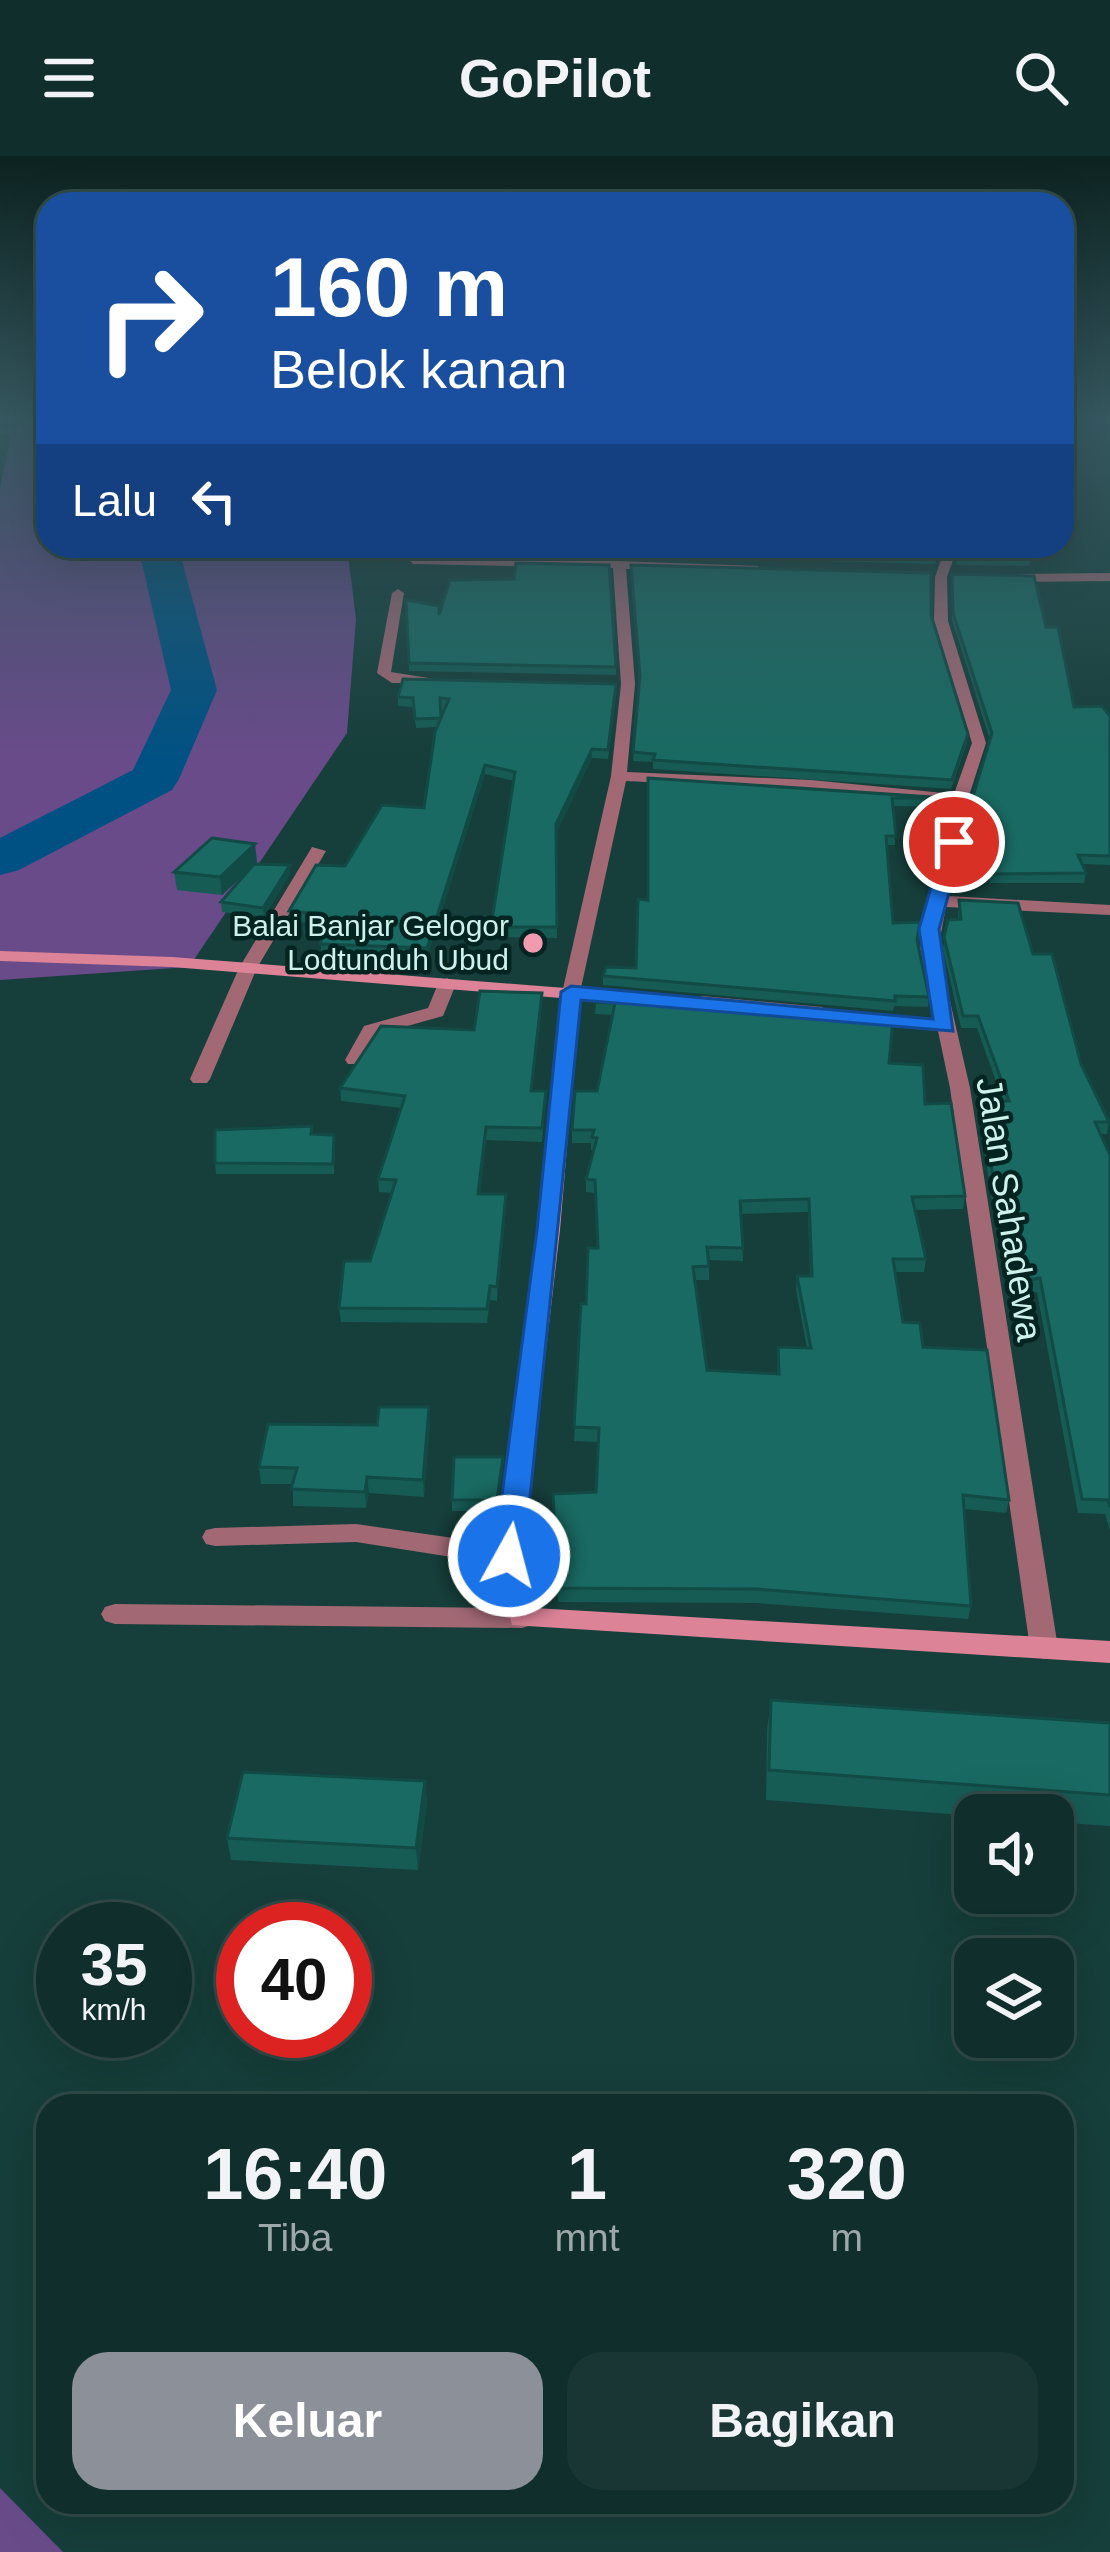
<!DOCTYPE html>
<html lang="id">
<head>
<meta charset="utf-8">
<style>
	:root { --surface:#102e2c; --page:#193634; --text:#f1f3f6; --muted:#9ca8a9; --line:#304a48; --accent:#8c9099 }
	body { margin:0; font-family:Arial,sans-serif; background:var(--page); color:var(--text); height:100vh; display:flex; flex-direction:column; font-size:45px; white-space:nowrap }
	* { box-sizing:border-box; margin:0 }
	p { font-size:39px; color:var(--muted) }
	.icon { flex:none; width:66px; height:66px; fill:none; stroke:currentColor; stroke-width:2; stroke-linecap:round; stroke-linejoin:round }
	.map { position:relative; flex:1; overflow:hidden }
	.drawer { position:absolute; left:36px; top:1938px; width:1038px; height:420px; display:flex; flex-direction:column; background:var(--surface); border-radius:36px; box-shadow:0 12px 48px #0002,0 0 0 3px var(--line) }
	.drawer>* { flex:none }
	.top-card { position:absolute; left:36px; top:36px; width:1038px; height:366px; border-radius:36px; box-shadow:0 12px 48px #0002,0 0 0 3px var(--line); background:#1a4fa0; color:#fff; overflow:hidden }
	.tools { position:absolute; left:954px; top:1638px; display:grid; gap:24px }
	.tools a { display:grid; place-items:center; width:120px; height:120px; border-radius:24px; background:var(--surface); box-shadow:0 12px 48px #0002,0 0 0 3px var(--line); font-size:60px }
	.speed { position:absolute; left:36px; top:1746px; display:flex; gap:24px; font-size:60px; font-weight:700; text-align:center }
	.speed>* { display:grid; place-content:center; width:156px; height:156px; border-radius:50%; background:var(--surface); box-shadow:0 12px 48px #0002,0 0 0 3px var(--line); line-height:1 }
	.speed small { font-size:30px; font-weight:400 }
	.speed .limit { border:18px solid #d22; background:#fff; color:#111 }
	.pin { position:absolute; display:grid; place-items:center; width:102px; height:102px; color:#fff; margin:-51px; border:6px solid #fff; border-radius:50%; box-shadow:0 3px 12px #0007 }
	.me { position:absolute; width:132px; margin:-66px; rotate:7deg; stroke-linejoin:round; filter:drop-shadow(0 0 9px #0008) }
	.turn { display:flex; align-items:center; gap:42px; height:252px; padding:0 36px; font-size:54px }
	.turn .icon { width:156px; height:156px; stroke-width:2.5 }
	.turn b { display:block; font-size:84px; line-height:102px }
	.then { display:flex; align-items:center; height:114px; padding:0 36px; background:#0003; gap:24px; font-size:45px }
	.eta { display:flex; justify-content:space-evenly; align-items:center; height:204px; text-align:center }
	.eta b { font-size:72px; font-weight:700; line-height:84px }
	.action { display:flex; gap:24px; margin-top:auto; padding:24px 36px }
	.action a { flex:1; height:138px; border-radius:36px; background:var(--accent); color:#fff; font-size:48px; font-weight:700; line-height:138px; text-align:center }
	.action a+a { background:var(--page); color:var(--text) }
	header { display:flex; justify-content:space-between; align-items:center; height:156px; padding:0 36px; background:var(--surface); font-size:54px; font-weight:700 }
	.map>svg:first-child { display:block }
	.green { fill:#694b8a }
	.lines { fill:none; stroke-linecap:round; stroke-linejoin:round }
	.river { fill:#005183; fill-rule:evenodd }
	.street { fill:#a26975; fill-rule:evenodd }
	.secondary { fill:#dd8398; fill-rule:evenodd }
	.wall { fill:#165b54; fill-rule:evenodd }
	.shaded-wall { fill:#124a45 }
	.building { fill:#196a62; stroke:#124a45; stroke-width:3; fill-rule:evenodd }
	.route { fill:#1a73e8; stroke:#114b97; stroke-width:3 }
	.poi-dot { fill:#f29aae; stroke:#032420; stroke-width:4.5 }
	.labels { text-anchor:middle; stroke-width:9; stroke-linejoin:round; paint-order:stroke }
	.far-poi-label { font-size:30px; fill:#cdf1eb; stroke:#032420; text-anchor:end }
	.street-label { font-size:36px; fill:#cdf1eb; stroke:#032420 }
</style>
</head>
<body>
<header><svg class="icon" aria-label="menu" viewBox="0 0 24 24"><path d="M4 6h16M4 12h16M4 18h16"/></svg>GoPilot<svg class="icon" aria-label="search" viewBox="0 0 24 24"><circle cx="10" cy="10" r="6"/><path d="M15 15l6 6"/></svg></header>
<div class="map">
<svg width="1110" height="2396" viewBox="0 0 1110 2396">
	<rect width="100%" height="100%" fill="#163e3a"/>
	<g class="green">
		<path d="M 0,266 L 48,266 L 48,390 L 347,390 L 356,463 L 347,577 L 189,811 L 0,824 L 0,332 L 11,279 L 0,278 Z"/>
		<path d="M 0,2332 L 63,2396 L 0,2396 Z"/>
	</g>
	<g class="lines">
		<path class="river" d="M 138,390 L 178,390 L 217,534 L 179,623 L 172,634 L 19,714 L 0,719 L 0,682 L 133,614 L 171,534 Z"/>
		<g class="street">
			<path d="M 398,390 L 410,390 L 417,400 L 486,401 L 475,390 L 488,390 L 500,401 L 759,410 L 755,417 L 626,413 L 635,528 L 627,616 L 811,624 L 954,638 L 972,587 L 934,465 L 935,421 L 946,390 L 958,390 L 947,421 L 948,465 L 986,587 L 968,643 L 948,740 L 1110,749 L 1110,759 L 946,751 L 938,793 L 970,932 L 1058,1492 L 1054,1499 L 1044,1503 L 1034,1499 L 1030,1492 L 950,932 L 938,875 L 863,868 L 853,862 L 863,856 L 935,863 L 920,793 L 951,647 L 811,634 L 626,625 L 581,832 L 625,835 L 634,841 L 625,847 L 564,841 L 562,837 L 611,620 L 621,528 L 613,412 L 413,408 Z"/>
			<path d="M 1110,417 L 1110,425 L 1005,426 L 999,422 L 1005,418 Z"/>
			<path d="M 398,433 L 404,437 L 391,516 L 441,524 L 439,527 L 392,527 L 377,517 L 392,437 Z"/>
			<path d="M 312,691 L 326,695 L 257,812 L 210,923 L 207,927 L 193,927 L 190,923 L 239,812 Z"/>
			<path d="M 447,822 L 456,828 L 443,860 L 379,878 L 362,908 L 348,908 L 345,904 L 364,870 L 428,852 L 438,828 Z"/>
			<path d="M 702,840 L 822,851 L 831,857 L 822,863 L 695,850 L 693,846 Z"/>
			<path d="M 356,1368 L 509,1390 L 519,1393 L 522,1400 L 519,1407 L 509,1410 L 356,1386 L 215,1390 L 206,1388 L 202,1381 L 206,1374 L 215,1372 Z"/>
			<path d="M 115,1448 L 522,1452 L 532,1455 L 536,1462 L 532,1469 L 522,1472 L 115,1468 L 105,1465 L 101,1458 L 105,1451 Z"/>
		</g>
		<path class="secondary" d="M 0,795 L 172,801 L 578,833 L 580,837 L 560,1074 L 522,1400 L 534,1452 L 1110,1485 L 1110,1507 L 512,1469 L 496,1400 L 538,1074 L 561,842 L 172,811 L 0,805 Z"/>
	</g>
	<g class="wall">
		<path d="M 528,390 L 939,390 L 935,408 L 531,397 Z"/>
		<path d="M 959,390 L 1031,403 L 1029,410 L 956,409 Z"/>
		<path d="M 952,418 L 1046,471 L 1074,551 L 1110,560 L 1110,709 L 1082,708 L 1086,717 L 1084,727 L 990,727 L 977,656 L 970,656 L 990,584 L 952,464 Z"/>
		<path d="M 406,444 L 439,458 L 616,511 L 616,519 L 409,515 Z"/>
		<path d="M 931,459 L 967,587 L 951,633 L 653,613 L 653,606 L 633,605 L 639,525 Z"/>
		<path d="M 616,536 L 608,603 L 592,602 L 556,678 L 557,782 L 491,781 L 491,771 L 514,625 L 485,618 L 427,802 L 321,799 L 321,784 L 305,783 L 304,773 L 307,767 L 290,765 L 289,755 L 345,710 L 424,652 L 437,571 L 416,572 L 413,551 L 398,550 L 398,541 Z"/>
		<path d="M 648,622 L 947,642 L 946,651 L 893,650 L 895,689 L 886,689 L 893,767 L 917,786 L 929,841 L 928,851 L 894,850 L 893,855 L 603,829 L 603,820 L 636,812 L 648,744 Z"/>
		<path d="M 257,706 L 254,708 L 290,709 L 290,718 L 264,761 L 222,756 L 221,746 L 253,710 L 222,739 L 177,734 L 174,716 Z"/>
		<path d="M 959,744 L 1033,798 L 1081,908 L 1109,966 L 1107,978 L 1100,978 L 1110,999 L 1110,1375 L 1105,1358 L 1078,1357 L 1037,1136 L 1026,1137 L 1005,1052 L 993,1052 L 979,958 L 981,946 L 1003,945 L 977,872 L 961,872 L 943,793 L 948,764 L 958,764 Z"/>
		<path d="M 542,837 L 532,935 L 546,935 L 542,986 L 486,984 L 480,1038 L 506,1052 L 497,1145 L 490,1144 L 487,1167 L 341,1166 L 339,1152 L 370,1105 L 391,1037 L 379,1036 L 378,1023 L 401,952 L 341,945 L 340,932 L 474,874 Z"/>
		<path d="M 597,837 L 889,907 L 925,948 L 965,1040 L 963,1053 L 915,1054 L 926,1103 L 924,1116 L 895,1116 L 903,1166 L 923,1191 L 1009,1344 L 1006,1357 L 964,1353 L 971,1450 L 968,1463 L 756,1447 L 558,1446 L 553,1338 L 596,1336 L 598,1286 L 574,1285 L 581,1147 L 586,1148 L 597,1092 L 595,1037 L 586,1036 L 586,1023 L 594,994 L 591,994 L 591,987 L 572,987 L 572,974 L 597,935 L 613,859 L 595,858 ZM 808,1056 L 810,1120 L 797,1120 L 796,1134 L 807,1192 L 778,1191 L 777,1218 L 707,1214 L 694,1124 L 709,1124 L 709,1104 L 743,1105 L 741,1058 Z"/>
		<path d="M 313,978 L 335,989 L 334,1018 L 216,1018 L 215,1007 Z"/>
		<path d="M 429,1251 L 430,1267 L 424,1341 L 369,1337 L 366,1352 L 293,1350 L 293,1328 L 261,1328 L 259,1311 Z"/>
		<path d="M 503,1301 L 497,1355 L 452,1355 L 452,1344 Z"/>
		<path d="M 771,1544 L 1110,1567 L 1110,1670 L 1053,1666 L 1053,1659 L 975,1660 L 766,1644 L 767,1574 Z"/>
		<path d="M 425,1625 L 427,1647 L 418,1714 L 231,1704 L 227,1682 Z"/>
	</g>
	<g class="shaded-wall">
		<path d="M 592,593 L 592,602 L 556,678 L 556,668 Z"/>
		<path d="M 485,609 L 485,618 L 427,802 L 427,792 Z"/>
		<path d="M 255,688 L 257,706 L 222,739 L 220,721 Z"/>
		<path d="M 290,709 L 290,718 L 264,761 L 263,752 Z"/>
		<path d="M 542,837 L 542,850 L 531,948 L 531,935 Z"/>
		<path d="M 486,971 L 486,984 L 479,1052 L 478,1038 Z"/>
		<path d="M 506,1038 L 506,1052 L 497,1145 L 497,1131 Z"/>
		<path d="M 429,1251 L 430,1267 L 424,1341 L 423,1324 Z"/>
		<path d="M 367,1321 L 369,1337 L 366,1352 L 365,1336 Z"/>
		<path d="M 425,1625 L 427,1647 L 418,1714 L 416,1692 Z"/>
	</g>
	<g class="building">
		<path d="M 627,390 L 939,390 L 936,398 Z"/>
		<path d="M 959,390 L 1029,390 L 1031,403 L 957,401 Z"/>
		<path d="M 516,407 L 609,409 L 616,511 L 409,507 L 406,444 L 439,450 L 439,459 L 450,424 L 514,423 Z"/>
		<path d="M 631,409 L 931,417 L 931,459 L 968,578 L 952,624 L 653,604 L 655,598 L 633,596 L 640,520 Z"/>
		<path d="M 952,418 L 1034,420 L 1046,471 L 1058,471 L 1074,551 L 1102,550 L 1110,560 L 1110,700 L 1078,699 L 1086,717 L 992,718 L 978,648 L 971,647 L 992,577 L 953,457 Z"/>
		<path d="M 403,523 L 616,528 L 608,594 L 592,593 L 556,668 L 557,771 L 491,771 L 515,616 L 485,609 L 427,792 L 320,788 L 324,774 L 304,773 L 311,757 L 289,755 L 316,709 L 345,710 L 382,649 L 424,652 L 435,576 L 449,543 L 440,542 L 441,562 L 415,563 L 413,542 L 398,541 Z"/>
		<path d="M 648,622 L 947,642 L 892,642 L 896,680 L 886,680 L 893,767 L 920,766 L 917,784 L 929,841 L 895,840 L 895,845 L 603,820 L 606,811 L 636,812 L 638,743 L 648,744 Z"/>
		<path d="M 212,682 L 255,688 L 220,721 L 174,716 Z"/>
		<path d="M 254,708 L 290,709 L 263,752 L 221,746 Z"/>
		<path d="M 959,744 L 1018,747 L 1033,798 L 1052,798 L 1081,908 L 1109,966 L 1095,966 L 1110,999 L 1110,1351 L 1108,1344 L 1082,1343 L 1040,1122 L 1029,1124 L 1007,1039 L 996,1039 L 981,946 L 1009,945 L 978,860 L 963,860 L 944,781 L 948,764 L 961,763 Z"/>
		<path d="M 480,835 L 542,837 L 531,935 L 546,935 L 542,972 L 486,971 L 478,1038 L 506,1038 L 497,1131 L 490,1130 L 487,1153 L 339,1152 L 344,1105 L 370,1105 L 396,1024 L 378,1023 L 405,940 L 340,932 L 381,870 L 474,874 Z"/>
		<path d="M 597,837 L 893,863 L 889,907 L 923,909 L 925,948 L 951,947 L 965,1040 L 912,1041 L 926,1103 L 893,1103 L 903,1166 L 920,1167 L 923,1191 L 987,1194 L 1009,1344 L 963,1339 L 971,1450 L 757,1433 L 558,1432 L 553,1338 L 596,1336 L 599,1272 L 574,1271 L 581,1147 L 586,1148 L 588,1092 L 598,1092 L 595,1024 L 586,1023 L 597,982 L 592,981 L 594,974 L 572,974 L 575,935 L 597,935 L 615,847 L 595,846 ZM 809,1043 L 812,1120 L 797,1120 L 811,1192 L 778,1191 L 779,1218 L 707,1214 L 693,1111 L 709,1110 L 707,1091 L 743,1092 L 740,1045 Z"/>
		<path d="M 312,970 L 311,978 L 334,979 L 333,1008 L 215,1007 L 215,974 Z"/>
		<path d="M 379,1251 L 429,1251 L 423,1324 L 367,1321 L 365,1336 L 291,1333 L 297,1312 L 259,1311 L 268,1268 L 377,1269 Z"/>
		<path d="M 454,1301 L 503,1301 L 497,1344 L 452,1344 Z"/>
		<path d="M 771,1544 L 1110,1567 L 1110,1639 L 769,1614 Z"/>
		<path d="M 243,1616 L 425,1625 L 416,1692 L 227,1682 Z"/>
	</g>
	<linearGradient id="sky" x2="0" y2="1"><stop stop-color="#0c2220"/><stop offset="0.44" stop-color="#365860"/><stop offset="1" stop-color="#365860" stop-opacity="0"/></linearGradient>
	<rect width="1110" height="601" fill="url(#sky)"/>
	<path class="route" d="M 954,680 L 963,686 L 939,773 L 953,875 L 581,844 L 524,1400 L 509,1411 L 498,1408 L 494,1400 L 537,1074 L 561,836 L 571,830 L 933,863 L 919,773 L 944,686 Z"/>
	<circle class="poi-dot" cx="533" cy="787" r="12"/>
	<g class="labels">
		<g class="far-poi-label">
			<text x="509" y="780">Balai Banjar Gelogor<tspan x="509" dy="34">Lodtunduh Ubud</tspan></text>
		</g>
		<g class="street-label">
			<text transform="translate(1010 1053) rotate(81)" y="13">Jalan Sahadewa</text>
		</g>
	</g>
</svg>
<div class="tools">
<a><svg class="icon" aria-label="sound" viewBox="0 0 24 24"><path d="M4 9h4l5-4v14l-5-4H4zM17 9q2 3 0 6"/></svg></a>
<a><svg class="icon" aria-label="layers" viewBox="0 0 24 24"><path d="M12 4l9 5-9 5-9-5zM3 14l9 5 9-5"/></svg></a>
</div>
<div class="speed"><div>35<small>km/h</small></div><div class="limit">40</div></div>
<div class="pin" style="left:954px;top:686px;background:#d93025"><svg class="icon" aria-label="arrive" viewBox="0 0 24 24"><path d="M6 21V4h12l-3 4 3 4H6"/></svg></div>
<svg class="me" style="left:509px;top:1400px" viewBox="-20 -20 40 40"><circle r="17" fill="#1a73e8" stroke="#fff" stroke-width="3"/><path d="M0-11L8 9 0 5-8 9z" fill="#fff"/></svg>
<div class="top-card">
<div class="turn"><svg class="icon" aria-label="right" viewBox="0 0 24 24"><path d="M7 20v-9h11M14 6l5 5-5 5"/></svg><div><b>160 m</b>Belok kanan</div></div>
<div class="then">Lalu<svg class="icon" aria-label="left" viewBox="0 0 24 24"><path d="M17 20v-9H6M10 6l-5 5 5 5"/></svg></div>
</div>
<section class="drawer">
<div class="eta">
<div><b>16:40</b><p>Tiba</p></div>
<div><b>1</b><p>mnt</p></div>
<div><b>320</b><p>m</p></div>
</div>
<div class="action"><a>Keluar</a><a>Bagikan</a></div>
</section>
</div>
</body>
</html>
